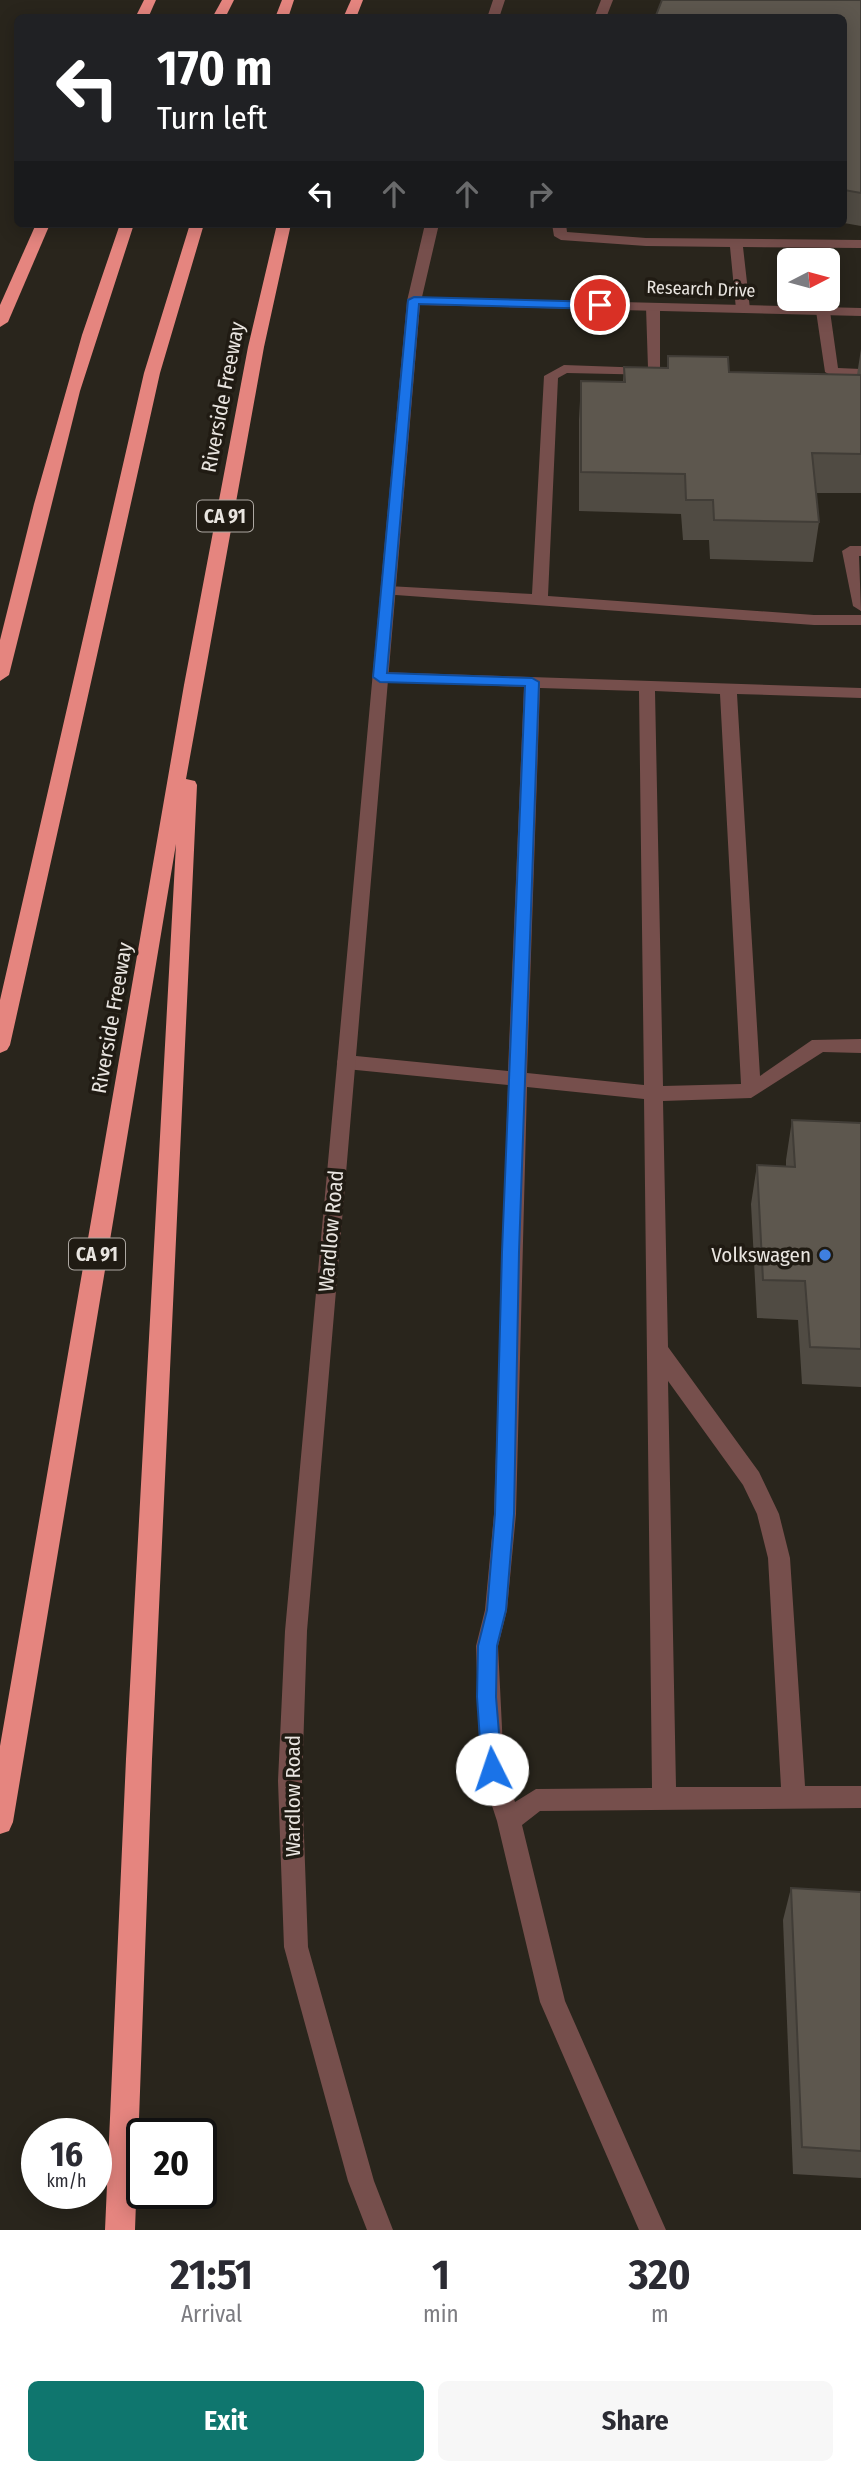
<!DOCTYPE html>
<html lang="en">
<head>
<meta charset="utf-8">
<style>
	:root { --surface:#fff; --page:#f7f7f7; --text:#2b2b33; --muted:#7c7c81; --accent:#0f766e }
	body { margin:0; font-family:"Fira Sans Condensed",sans-serif; background:var(--page); color:var(--text); height:100vh; display:flex; flex-direction:column; font-size:26px; white-space:nowrap }
	* { box-sizing:border-box; margin:0 }
	p { font-size:23px; color:var(--muted) }
	.icon { flex:none; width:38px; height:38px; fill:none; stroke:currentColor; stroke-width:2; stroke-linecap:round; stroke-linejoin:round }
	.map { position:relative; height:2230px; overflow:hidden }
	.details { display:flex; flex-direction:column; background:var(--surface); flex:1 }
	.details>* { flex:none }
	.banner { position:absolute; left:14px; top:14px; width:833px; height:214px; border-radius:10px; box-shadow:0 4px 18px #0003; background:#202124; color:#fff; overflow:hidden }
	.needle { width:46px; rotate:84deg }
	.tools { position:absolute; left:777px; top:248px; display:grid; gap:14px }
	.tools a { display:grid; place-items:center; width:63px; height:63px; border-radius:10px; background:var(--surface); box-shadow:0 4px 18px #0003; font-size:35px }
	.speed { position:absolute; left:21px; top:2118px; display:flex; gap:14px; font-size:35px; font-weight:700; text-align:center }
	.speed>* { display:grid; place-content:center; width:91px; height:91px; border-radius:50%; background:var(--surface); box-shadow:0 4px 18px #0003; line-height:1 }
	.speed small { font-size:18px; font-weight:400 }
	.speed .limit { border:4px solid #111; border-radius:10px; background:#fff; color:#111 }
	.pin { position:absolute; display:grid; place-items:center; width:60px; height:60px; color:#fff; margin:-30px; border:4px solid #fff; border-radius:50%; box-shadow:0 2px 7px #0007 }
	.me { position:absolute; width:77px; margin:-38px; rotate:356deg; stroke-linejoin:round; filter:drop-shadow(0 0 5px #0008) }
	.turn { display:flex; align-items:center; gap:24px; height:147px; padding:0 28px; font-size:32px }
	.turn .icon { width:91px; height:91px; stroke-width:2.5 }
	.turn b { display:block; font-size:49px; line-height:60px }
	.lanes { display:flex; align-items:center; height:66px; padding:0 28px; background:#0003; justify-content:center; gap:35px; direction:ltr }
	.lanes .off { opacity:.35 }
	.eta { display:flex; justify-content:space-evenly; align-items:center; height:119px; text-align:center }
	.eta b { font-size:42px; font-weight:700; line-height:49px }
	.cta { display:flex; gap:14px; margin-top:auto; padding:14px 28px }
	.cta a { flex:1; height:80px; border-radius:10px; background:var(--accent); color:#fff; font-size:28px; font-weight:700; line-height:80px; text-align:center }
	.cta a+a { background:var(--page); color:var(--text) }
	.map>svg:first-child { display:block }
	.lines { fill:none; stroke-linecap:round; stroke-linejoin:round }
	.service { fill:#764f4c; fill-rule:evenodd }
	.minor { fill:#764f4c; fill-rule:evenodd }
	.motorway { fill:#e5857f; fill-rule:evenodd }
	.wall { fill:#504b43 }
	.building { fill:#5d574e; stroke:#413d37; stroke-width:2 }
	.route { fill:#1a73e8; stroke:#114b97; stroke-width:2 }
	.shop-dot { fill:#3f7fe0; stroke:#201b13; stroke-width:2.5 }
	.labels { text-anchor:middle; stroke-width:7; stroke-linejoin:round; paint-order:stroke }
	.far-street-label { font-size:18px; fill:#e9e5e0; stroke:#201b13 }
	.shield { fill:#201b13; stroke:#ada8a2; stroke-width:2 }
	.shield-label { font-size:19px; font-weight:bold; fill:#e9e5e0 }
	.street-label { font-size:21px; fill:#e9e5e0; stroke:#201b13 }
	.poi-label { font-size:21px; fill:#e9e5e0; stroke:#201b13; text-anchor:end }
</style>
</head>
<body>
<div class="map">
<svg width="861" height="2230" viewBox="0 0 861 2230">
	<rect width="100%" height="100%" fill="#29251c"/>
	<g class="lines">
		<g class="service">
			<path d="M 601,0 L 613,0 L 606,18 L 594,18 Z"/>
			<path d="M 552,224 L 566,224 L 567,232 L 646,238 L 861,240 L 861,248 L 743,247 L 750,309 L 743,313 L 736,309 L 730,247 L 646,246 L 561,240 L 554,236 Z"/>
			<path d="M 653,303 L 660,307 L 660,375 L 567,373 L 558,378 L 548,596 L 814,615 L 861,615 L 861,625 L 814,625 L 382,594 L 380,591 L 388,586 L 532,594 L 544,376 L 564,365 L 648,368 L 646,307 Z"/>
			<path d="M 823,307 L 830,311 L 838,368 L 861,369 L 861,377 L 832,376 L 825,372 L 816,311 Z"/>
			<path d="M 850,546 L 861,546 L 861,556 L 859,556 L 861,611 L 853,606 L 842,551 Z"/>
			<path d="M 380,672 L 861,688 L 861,698 L 737,694 L 760,1076 L 812,1040 L 861,1039 L 861,1053 L 823,1052 L 751,1098 L 663,1101 L 668,1347 L 759,1472 L 779,1514 L 790,1558 L 805,1786 L 861,1786 L 861,1808 L 540,1811 L 522,1825 L 565,2001 L 666,2230 L 639,2230 L 540,2002 L 497,1821 L 480,1769 L 476,1646 L 485,1610 L 494,1514 L 508,1085 L 346,1069 L 339,1067 L 337,1062 L 339,1057 L 346,1055 L 508,1071 L 524,687 L 374,681 L 372,677 ZM 540,688 L 639,691 L 644,1085 L 527,1073 ZM 655,691 L 720,694 L 741,1084 L 663,1086 ZM 527,1087 L 644,1099 L 652,1788 L 536,1789 L 515,1802 L 504,1769 L 498,1646 L 507,1610 L 516,1514 ZM 668,1381 L 743,1485 L 757,1514 L 768,1558 L 781,1787 L 676,1787 Z"/>
		</g>
		<g class="minor">
			<path d="M 493,0 L 505,0 L 499,18 L 487,18 Z"/>
			<path d="M 425,224 L 439,224 L 422,297 L 861,308 L 861,316 L 420,305 L 307,1631 L 302,1781 L 308,1947 L 374,2181 L 393,2230 L 367,2230 L 348,2181 L 284,1947 L 278,1781 L 285,1631 L 407,301 Z"/>
		</g>
		<g class="motorway">
			<path d="M 144,0 L 156,0 L 148,18 L 135,18 Z"/>
			<path d="M 222,0 L 234,0 L 225,18 L 212,18 Z"/>
			<path d="M 282,0 L 294,0 L 288,18 L 275,18 Z"/>
			<path d="M 351,0 L 363,0 L 356,18 L 343,18 Z"/>
			<path d="M 36,224 L 50,224 L 8,322 L 0,327 L 0,305 Z"/>
			<path d="M 120,224 L 134,224 L 80,391 L 9,675 L 0,681 L 0,640 L 34,504 L 82,335 Z"/>
			<path d="M 190,224 L 204,224 L 160,373 L 10,1045 L 7,1050 L 0,1053 L 0,1000 L 144,373 Z"/>
			<path d="M 277,224 L 291,224 L 264,347 L 186,779 L 195,781 L 197,785 L 152,1759 L 135,2230 L 105,2230 L 126,1759 L 176,844 L 13,1822 L 9,1831 L 0,1834 L 0,1746 L 184,685 L 248,347 Z"/>
		</g>
	</g>
	<g class="wall">
		<path d="M 861,0 L 861,226 L 844,223 L 844,18 Z"/>
		<path d="M 861,349 L 861,493 L 816,493 L 819,522 L 813,562 L 710,559 L 709,540 L 683,540 L 681,514 L 579,511 L 579,420 L 581,381 L 623,382 L 624,367 L 667,368 L 668,356 L 729,372 L 857,375 Z"/>
		<path d="M 792,1120 L 861,1123 L 861,1387 L 802,1384 L 798,1320 L 757,1318 L 751,1204 L 757,1165 L 786,1166 L 786,1160 Z"/>
		<path d="M 791,1888 L 861,1892 L 861,2178 L 793,2174 L 783,1920 Z"/>
	</g>
	<g class="building">
		<path d="M 662,0 L 861,0 L 861,193 L 844,190 L 844,18 L 655,18 Z"/>
		<path d="M 668,356 L 728,357 L 729,372 L 861,375 L 861,454 L 812,453 L 819,522 L 714,520 L 713,500 L 686,500 L 685,474 L 581,472 L 581,381 L 625,382 L 624,367 L 668,368 Z"/>
		<path d="M 792,1120 L 861,1123 L 861,1349 L 810,1347 L 805,1281 L 763,1280 L 757,1165 L 795,1167 Z"/>
		<path d="M 791,1888 L 861,1892 L 861,2151 L 802,2147 Z"/>
	</g>
	<path class="route" d="M 414,297 L 600,302 L 606,305 L 600,309 L 419,304 L 387,673 L 532,678 L 539,682 L 519,1252 L 514,1514 L 506,1610 L 497,1646 L 496,1697 L 502,1769 L 499,1775 L 492,1778 L 485,1775 L 482,1769 L 477,1697 L 478,1646 L 487,1610 L 495,1514 L 502,1252 L 525,686 L 380,682 L 373,677 L 408,300 Z"/>
	<circle class="shop-dot" cx="825" cy="1255" r="7"/>
	<g class="labels">
		<g class="far-street-label">
			<text transform="translate(701 289) rotate(2)" y="6">Research Drive</text>
		</g>
		<g class="shield">
			<rect x="197" y="500.5" width="56" height="31" rx="5"/>
			<rect x="69" y="1238.5" width="56" height="31" rx="5"/>
		</g>
		<g class="shield-label">
			<text x="225" y="523">CA 91</text>
			<text x="97" y="1261">CA 91</text>
		</g>
		<g class="street-label">
			<text transform="translate(223 397) rotate(-79)" y="7">Riverside Freeway</text>
			<text transform="translate(112 1018) rotate(-80)" y="7">Riverside Freeway</text>
			<text transform="translate(331 1231) rotate(-85)" y="7">Wardlow Road</text>
			<text transform="translate(293 1796) rotate(-90)" y="7">Wardlow Road</text>
		</g>
		<g class="poi-label">
			<text x="811" y="1262">Volkswagen</text>
		</g>
	</g>
</svg>
<div class="tools">
<a><svg class="needle" viewBox="-14 -14 28 28"><path d="M0-13l5 13h-10z" fill="#e53935"/><path d="M0 13l5-13h-10z" fill="#7c7c81"/></svg></a>
</div>
<div class="speed"><div>16<small>km/h</small></div><div class="limit">20</div></div>
<div class="pin" style="left:600px;top:305px;background:#d93025"><svg class="icon" aria-label="arrive" viewBox="0 0 24 24"><path d="M6 21V4h12l-3 4 3 4H6"/></svg></div>
<svg class="me" style="left:492px;top:1769px" viewBox="-20 -20 40 40"><circle r="19" fill="#fff"/><path d="M0-13L10 11 0 6-10 11z" fill="#1a73e8"/></svg>
<div class="banner">
<div class="turn"><svg class="icon" aria-label="left" viewBox="0 0 24 24"><path d="M17 20v-9H6M10 6l-5 5 5 5"/></svg><div><b>170 m</b>Turn left</div></div>
<div class="lanes"><svg class="icon" aria-label="left" viewBox="0 0 24 24"><path d="M17 20v-9H6M10 6l-5 5 5 5"/></svg><svg class="icon off" aria-label="ahead" viewBox="0 0 24 24"><path d="M12 20V5M6 11l6-6 6 6"/></svg><svg class="icon off" aria-label="ahead" viewBox="0 0 24 24"><path d="M12 20V5M6 11l6-6 6 6"/></svg><svg class="icon off" aria-label="right" viewBox="0 0 24 24"><path d="M7 20v-9h11M14 6l5 5-5 5"/></svg></div>
</div>
</div>
<section class="details">
<div class="eta">
<div><b>21:51</b><p>Arrival</p></div>
<div><b>1</b><p>min</p></div>
<div><b>320</b><p>m</p></div>
</div>
<div class="cta"><a>Exit</a><a>Share</a></div>
</section>
</body>
</html>
